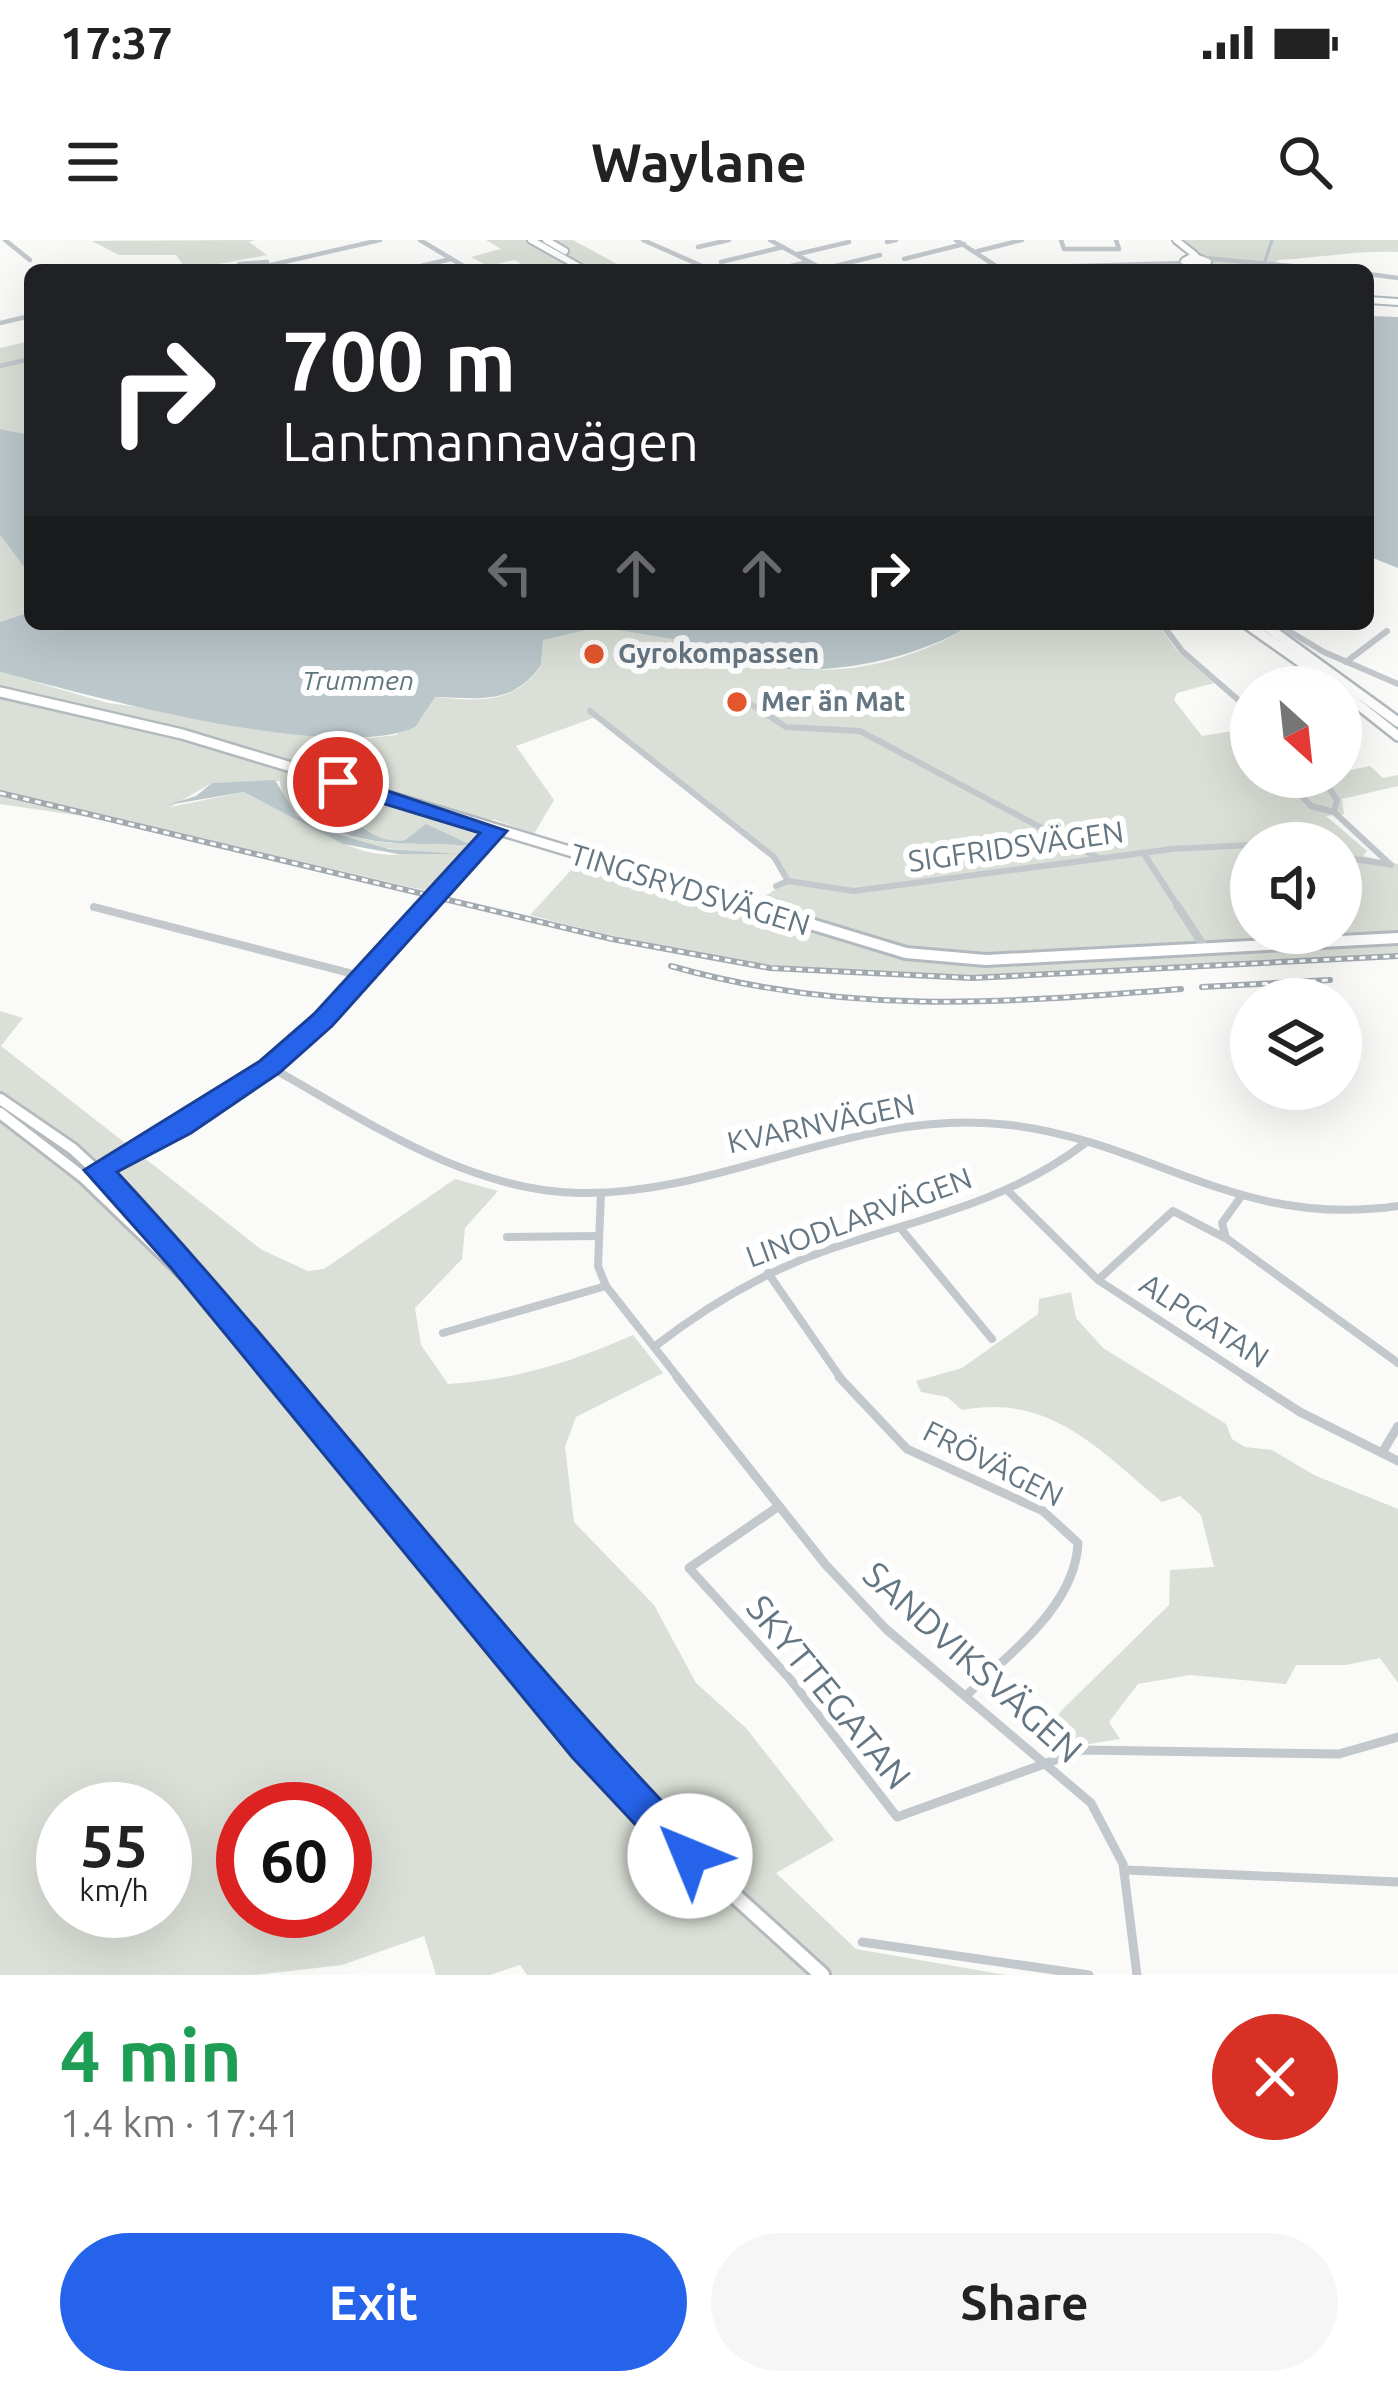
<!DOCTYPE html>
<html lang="en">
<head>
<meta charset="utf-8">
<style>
	:root { --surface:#fff; --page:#f6f6f6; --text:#222; --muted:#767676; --accent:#2563eb }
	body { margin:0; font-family:Ubuntu,sans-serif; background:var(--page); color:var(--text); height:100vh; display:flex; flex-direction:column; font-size:45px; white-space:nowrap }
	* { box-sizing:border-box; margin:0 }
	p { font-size:39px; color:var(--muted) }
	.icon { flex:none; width:66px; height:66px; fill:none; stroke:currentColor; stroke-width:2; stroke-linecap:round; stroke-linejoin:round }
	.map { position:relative; height:1735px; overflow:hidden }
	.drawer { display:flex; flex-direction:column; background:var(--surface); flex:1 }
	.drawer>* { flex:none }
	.guide { position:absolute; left:24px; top:24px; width:1350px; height:366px; border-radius:18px; box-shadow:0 12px 48px #0002; background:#202124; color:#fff; overflow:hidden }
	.needle { width:78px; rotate:153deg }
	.buttons { position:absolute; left:1230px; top:426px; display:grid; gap:24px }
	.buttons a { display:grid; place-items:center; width:132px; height:132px; border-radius:50%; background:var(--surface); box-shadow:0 12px 48px #0002; font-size:60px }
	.speed { position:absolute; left:36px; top:1542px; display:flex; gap:24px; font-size:60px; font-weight:700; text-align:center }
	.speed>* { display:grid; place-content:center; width:156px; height:156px; border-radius:50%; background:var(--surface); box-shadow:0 12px 48px #0002; line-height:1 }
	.speed small { font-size:30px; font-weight:400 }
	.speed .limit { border:18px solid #d22; background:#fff; color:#111 }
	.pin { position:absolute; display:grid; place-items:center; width:102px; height:102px; color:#fff; margin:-51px; border:6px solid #fff; border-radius:50%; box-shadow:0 3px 12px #0007 }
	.me { position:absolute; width:132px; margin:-66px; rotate:315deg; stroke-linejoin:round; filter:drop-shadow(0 0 9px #0008) }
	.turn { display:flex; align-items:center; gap:42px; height:252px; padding:0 60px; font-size:54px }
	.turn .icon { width:156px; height:156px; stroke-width:2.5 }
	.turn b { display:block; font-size:84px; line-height:102px }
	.lanes { display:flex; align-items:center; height:114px; padding:0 60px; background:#0003; justify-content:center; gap:60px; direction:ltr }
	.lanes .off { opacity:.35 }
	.round { display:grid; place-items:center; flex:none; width:126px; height:126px; border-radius:63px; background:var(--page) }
	.overview { display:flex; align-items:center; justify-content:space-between; height:204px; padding:0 60px }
	h1 { font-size:72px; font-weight:600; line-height:90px; color:#1e9e55 }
	.cta { display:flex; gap:24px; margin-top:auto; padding:24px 60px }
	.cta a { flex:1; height:138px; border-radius:72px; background:var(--accent); color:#fff; font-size:48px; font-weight:600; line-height:138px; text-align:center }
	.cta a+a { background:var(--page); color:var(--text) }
	.status { display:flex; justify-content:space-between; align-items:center; height:84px; padding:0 60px; background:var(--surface); direction:ltr }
	.status svg { height:33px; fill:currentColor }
	header { display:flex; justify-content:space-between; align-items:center; height:156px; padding:0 60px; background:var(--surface); font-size:54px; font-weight:600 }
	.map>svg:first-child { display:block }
	.green { fill:#dadfd7; fill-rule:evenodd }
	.water { fill:#bbc7cb }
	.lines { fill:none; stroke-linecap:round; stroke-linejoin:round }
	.stream { stroke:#bbc7cb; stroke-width:3 }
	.secondary-far2-casing { stroke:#b3babf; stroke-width:10 }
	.secondary-far1-casing { stroke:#b3babf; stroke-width:14 }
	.secondary-casing { stroke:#b3babf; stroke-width:16 }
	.primary-far1-casing { stroke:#b5babe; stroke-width:16 }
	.primary-casing { stroke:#b5babe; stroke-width:20 }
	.street-far3 { stroke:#c3c8cc; stroke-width:4.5 }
	.street-far2 { stroke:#c3c8cc; stroke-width:6 }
	.street-far1 { stroke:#c3c8cc; stroke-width:8 }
	.street { stroke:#c3c8cc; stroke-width:9 }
	.secondary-far2 { stroke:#fff; stroke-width:6 }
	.secondary-far1 { stroke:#fff; stroke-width:9 }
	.secondary { stroke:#fff; stroke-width:10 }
	.primary-far1 { stroke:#fff; stroke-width:10 }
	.primary { stroke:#fff; stroke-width:14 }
	.rail-casing { stroke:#a2aab0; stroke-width:6 }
	.rail { stroke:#fff; stroke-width:3; stroke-dasharray:6; stroke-linecap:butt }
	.route { fill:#2563eb; stroke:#184099; stroke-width:3 }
	.poi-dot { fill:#e4572e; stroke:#fff; stroke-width:4.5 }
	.labels { text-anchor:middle; stroke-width:12; stroke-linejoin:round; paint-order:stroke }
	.far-poi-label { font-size:27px; font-weight:bold; fill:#657683; stroke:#fff; text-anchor:start }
	.far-water-label { font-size:27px; font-style:italic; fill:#60757c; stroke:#fff }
	.street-label { font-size:30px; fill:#657683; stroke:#fff }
	.near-street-label { font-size:36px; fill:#657683; stroke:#fff }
</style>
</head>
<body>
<div class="status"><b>17:37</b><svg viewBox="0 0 49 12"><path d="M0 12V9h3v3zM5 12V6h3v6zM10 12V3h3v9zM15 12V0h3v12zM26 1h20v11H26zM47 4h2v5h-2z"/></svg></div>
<header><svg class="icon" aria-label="menu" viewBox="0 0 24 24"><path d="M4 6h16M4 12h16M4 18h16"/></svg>Waylane<svg class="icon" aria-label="search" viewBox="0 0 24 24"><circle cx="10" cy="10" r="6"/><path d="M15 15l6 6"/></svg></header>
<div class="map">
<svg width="1398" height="1735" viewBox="0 0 1398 1735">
	<rect width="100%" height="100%" fill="#fafaf8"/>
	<g class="green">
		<path d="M 255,0 L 249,2 L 267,15 L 187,30 L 176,15 L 119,15 L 92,1 Z"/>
		<path d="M 486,0 L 573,0 L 628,30 L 531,30 L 515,20 L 488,26 L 471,17 L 501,9 Z"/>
		<path d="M 1179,0 L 1398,0 L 1398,12 C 1356,10 1319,18 1278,20 L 1269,30 L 1218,30 Z"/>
		<path d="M 30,101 L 30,195 L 0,189 L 0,108 Z"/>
		<path d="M 0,295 L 30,335 L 30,372 L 0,382 Z"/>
		<path d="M 971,384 L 1158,384 L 1177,411 L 1214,443 L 1177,453 L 1174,460 L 1202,496 L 1251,488 L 1251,537 L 1341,537 L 1341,532 L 1370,526 L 1383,538 L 1398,535 L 1398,546 L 1342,559 L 1344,574 L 1326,576 L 1367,611 L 1363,616 L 1398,624 L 1398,713 C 1218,722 1033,744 853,733 C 744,726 635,703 530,675 L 582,618 L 749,668 L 787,641 L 774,617 L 596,477 L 516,506 L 554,560 L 534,594 L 493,579 L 483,589 L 486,597 L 436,653 L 143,585 L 0,564 L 0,432 L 108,463 L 369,498 L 396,495 L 435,457 C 478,461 514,465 541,426 L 543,399 L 599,387 L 720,407 C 749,402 763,419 790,426 C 845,439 927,416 971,384 ZM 280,541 C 284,598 371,607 415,611 C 351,630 299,569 244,552 L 170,567 L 212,543 ZM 338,558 C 362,581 366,604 405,600 L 426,585 L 467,603 C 458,607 444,603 432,603 C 384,605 325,601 293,561 ZM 1251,603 L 1341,603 L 1341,693 L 1251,693 Z"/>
		<path d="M 0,771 L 23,778 L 1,806 L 262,1010 L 308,1031 L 324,1029 L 455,939 L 498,951 L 465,988 L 462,1019 L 415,1068 L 421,1105 L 448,1144 C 516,1140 572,1122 633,1095 L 663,1133 L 576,1177 L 565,1207 L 574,1282 L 654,1365 L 696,1443 L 746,1488 L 834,1600 L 776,1633 L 856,1709 L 1006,1735 L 527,1735 L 520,1725 L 490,1735 L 436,1735 L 424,1696 L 342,1725 L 255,1735 L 0,1735 ZM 63,1569 L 165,1569 L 165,1671 L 63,1671 ZM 243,1569 L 345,1569 L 345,1671 L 243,1671 Z"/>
		<path d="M 1071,1052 L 1076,1078 L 1103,1108 L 1226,1184 L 1232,1199 L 1245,1207 L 1272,1210 L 1314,1235 L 1398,1269 L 1398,1443 L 1380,1418 L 1346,1425 L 1296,1425 L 1286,1444 L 1190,1435 L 1138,1444 L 1109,1482 L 1120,1499 L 1046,1511 L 1036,1505 L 1062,1470 L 1169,1365 L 1170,1330 L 1214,1327 L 1201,1275 L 1180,1256 L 1162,1262 C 1099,1210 1050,1153 962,1170 L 947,1157 L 921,1152 L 916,1141 L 962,1128 L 1038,1074 L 1039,1059 Z"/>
	</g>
	<g class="water">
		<path d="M 1368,76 L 1398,77 L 1398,328 L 1368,316 Z"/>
		<path d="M 0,189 L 30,195 L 30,335 L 0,295 Z"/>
		<path d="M 30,372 L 30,384 L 971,384 C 922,420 783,451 732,410 L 740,403 L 720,407 L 599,387 L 543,400 L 541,425 C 513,466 478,458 435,457 L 415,487 C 337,524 86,455 0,432 L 0,382 Z"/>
		<path d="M 275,540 L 296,575 L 317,589 L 389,609 L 458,614 L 398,614 L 343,604 L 244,552 L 168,565 L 196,556 L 212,543 Z"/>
		<path d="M 293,541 C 346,541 351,607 405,600 L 426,584 L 469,604 C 458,607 445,603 432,604 C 379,604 317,600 287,550 Z"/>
	</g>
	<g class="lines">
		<path class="stream" d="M 1262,30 L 1272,0"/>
		<defs>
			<g id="secondary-far2">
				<path d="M 531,0 L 585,30"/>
				<path d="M 546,0 L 565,11"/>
				<path d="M 1176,0 L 1195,15"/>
				<path d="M 1193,16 L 1208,22 L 1184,21 Z"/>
				<path d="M 1368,60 L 1398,62"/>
			</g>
			<g id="secondary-far1">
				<path d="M 1247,384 L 1336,447"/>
				<path d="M 1263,384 L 1398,482"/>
				<path d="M 1341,451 L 1398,496"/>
				<path d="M 0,452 L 182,494 L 758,668"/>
				<path d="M 427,668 L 495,591"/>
			</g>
			<g id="secondary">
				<path d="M 748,665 L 906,713 L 986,720 L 1398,698"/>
				<path d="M 90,934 C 241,858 318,791 429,665"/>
			</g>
			<g id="primary-far1">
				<path d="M 0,859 L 73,909 L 132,964 L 279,1140"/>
				<path d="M 0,873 L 83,937 L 187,1037"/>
			</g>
			<path id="primary" d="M 276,1137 L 584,1506 L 670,1597 L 822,1735"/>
		</defs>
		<use href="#secondary-far2" class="secondary-far2-casing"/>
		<use href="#secondary-far1" class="secondary-far1-casing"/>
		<use href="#secondary" class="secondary-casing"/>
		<use href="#primary-far1" class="primary-far1-casing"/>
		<use href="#primary" class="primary-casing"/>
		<g class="street-far3">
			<path d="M 5,0 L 30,20"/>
			<path d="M 420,0 L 470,30"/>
			<path d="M 643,0 L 711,30"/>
			<path d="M 770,0 L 824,30"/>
			<path d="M 956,0 L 999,28"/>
			<path d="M 1061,0 L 1064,9 L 1119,9 L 1116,0"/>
			<path d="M 887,2 L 896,0"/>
			<path d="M 698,7 L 729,0"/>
			<path d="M 978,11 L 1022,0"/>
			<path d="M 798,14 L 849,2"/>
			<path d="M 1204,18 L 1336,30"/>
			<path d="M 904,19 L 964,4"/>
			<path d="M 721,22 L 783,7"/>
			<path d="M 823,29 L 880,15"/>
			<path d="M 237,30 L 239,24 L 267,22"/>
			<path d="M 249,30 L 380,0"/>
			<path d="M 404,30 L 451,19"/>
			<path d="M 774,30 L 808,22"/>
			<path d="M 936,30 L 1187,23"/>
			<path d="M 1368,34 L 1398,38"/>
			<path d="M 0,83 L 30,76"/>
			<path d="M 0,126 L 30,119"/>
		</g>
		<g class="street-far2">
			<path d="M 1162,384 L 1182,411 L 1251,471"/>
			<path d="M 1277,384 L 1324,412 L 1398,444"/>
			<path d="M 1346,422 L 1387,391"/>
			<path d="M 734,453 L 786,487 L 860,491 L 1098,618"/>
			<path d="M 590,471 L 774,617 L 788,641 L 776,646"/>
			<path d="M 1322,537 L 1337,560 L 1334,572 L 1391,625"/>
			<path d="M 1323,547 L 1304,538 L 1288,541 L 1311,566 L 1334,572"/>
			<path d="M 1144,614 L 1179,668"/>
			<path d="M 1341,617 L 1387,624"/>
			<path d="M 788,641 L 854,651 L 1172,609 L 1251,605"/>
			<path d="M 94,667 L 99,668"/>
		</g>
		<g class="street-far1">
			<path d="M 1177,665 L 1205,708"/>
			<path d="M 94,667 L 361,736"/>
			<path d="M 270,827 C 365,880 467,951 580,953 C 722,956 860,866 1010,885 C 1155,903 1238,989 1398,966"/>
			<path d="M 1007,950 L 1098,1040 L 1251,1140"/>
			<path d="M 601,953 L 598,1026 L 606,1046 L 680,1140"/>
			<path d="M 1240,958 L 1222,983 L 1226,998 L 1398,1123"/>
			<path d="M 902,990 L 992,1099"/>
			<path d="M 507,997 L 598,996"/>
			<path d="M 768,1033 L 842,1140"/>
			<path d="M 1099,1039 L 1173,971 L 1225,998"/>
			<path d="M 443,1093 L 606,1046"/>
			<path d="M 654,1107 C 708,1065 765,1031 830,1009 C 919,979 1008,962 1084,904"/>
		</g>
		<g class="street">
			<path d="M 677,1137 L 825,1324 L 886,1389 L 1091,1563 L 1123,1624 L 1137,1735"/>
			<path d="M 839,1137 L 907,1209 L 1043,1271 L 1078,1303 C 1075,1367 1009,1413 967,1455"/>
			<path d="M 1246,1137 L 1300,1172 L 1398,1221"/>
			<path d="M 1382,1213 L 1398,1186"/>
			<path d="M 779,1266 L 689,1328 L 790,1439 L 897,1577 L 1083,1510 L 1339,1514 L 1398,1497"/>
			<path d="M 1126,1630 L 1398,1642"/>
			<path d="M 862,1702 L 1089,1735"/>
		</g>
		<use href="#secondary-far2" class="secondary-far2"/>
		<use href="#secondary-far1" class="secondary-far1"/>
		<use href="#secondary" class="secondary"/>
		<use href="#primary-far1" class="primary-far1"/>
		<use href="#primary" class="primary"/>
		<defs>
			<g id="rail">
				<path d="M 0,553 L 612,699 L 770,728 L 972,738 L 1398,716"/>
				<path d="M 671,726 C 846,776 1002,763 1181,749"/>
				<path d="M 1202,747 L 1330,740"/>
			</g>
		</defs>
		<use href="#rail" class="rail-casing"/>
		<use href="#rail" class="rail"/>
	</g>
	<path class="route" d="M 329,537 L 346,537 L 507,591 L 332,786 L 279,833 L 191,893 L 117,932 C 319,1150 495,1391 703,1604 L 709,1616 L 703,1628 L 690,1632 L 676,1628 L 572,1517 L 172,1029 L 84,930 L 260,821 L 314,774 L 480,593 L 329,547 Z"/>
	<g class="poi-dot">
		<circle cx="594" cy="414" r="12"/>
		<circle cx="737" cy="462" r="12"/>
	</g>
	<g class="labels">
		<g class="far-poi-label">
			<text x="618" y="423">Gyrokompassen</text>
			<text x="761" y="471">Mer än Mat</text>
		</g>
		<g class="far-water-label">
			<text x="358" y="450">Trummen</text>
		</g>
		<g class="street-label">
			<text transform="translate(1016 607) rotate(-8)" y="10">SIGFRIDSVÄGEN</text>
			<text transform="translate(690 650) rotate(17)" y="10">TINGSRYDSVÄGEN</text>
			<text transform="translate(821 884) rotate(-12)" y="10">KVARNVÄGEN</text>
			<text transform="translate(859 978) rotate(-20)" y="10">LINODLARVÄGEN</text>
			<text transform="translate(1204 1081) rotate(33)" y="10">ALPGATAN</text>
			<text transform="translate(993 1224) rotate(27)" y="10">FRÖVÄGEN</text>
		</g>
		<g class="near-street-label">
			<text transform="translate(973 1422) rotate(42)" y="13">SANDVIKSVÄGEN</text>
			<text transform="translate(829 1452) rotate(51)" y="13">SKYTTEGATAN</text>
		</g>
	</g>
</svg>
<div class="buttons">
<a><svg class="needle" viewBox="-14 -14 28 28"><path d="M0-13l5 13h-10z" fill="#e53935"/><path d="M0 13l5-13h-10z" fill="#767676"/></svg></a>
<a><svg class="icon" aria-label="sound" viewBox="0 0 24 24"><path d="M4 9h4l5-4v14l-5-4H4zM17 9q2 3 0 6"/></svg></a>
<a><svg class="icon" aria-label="layers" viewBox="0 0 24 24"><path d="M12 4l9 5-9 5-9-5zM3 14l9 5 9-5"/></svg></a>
</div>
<div class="speed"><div>55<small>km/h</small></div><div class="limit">60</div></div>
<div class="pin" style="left:338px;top:542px;background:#d93025"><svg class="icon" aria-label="arrive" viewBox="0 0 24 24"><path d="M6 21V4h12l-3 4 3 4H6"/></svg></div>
<svg class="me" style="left:690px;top:1616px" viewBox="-20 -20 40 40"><circle r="19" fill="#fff"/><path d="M0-13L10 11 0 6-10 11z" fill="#2563eb"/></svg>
<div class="guide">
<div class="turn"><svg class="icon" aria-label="right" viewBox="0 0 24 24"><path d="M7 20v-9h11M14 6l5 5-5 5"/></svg><div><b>700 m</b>Lantmannavägen</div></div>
<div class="lanes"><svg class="icon off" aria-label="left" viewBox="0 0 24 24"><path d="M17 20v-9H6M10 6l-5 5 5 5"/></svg><svg class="icon off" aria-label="ahead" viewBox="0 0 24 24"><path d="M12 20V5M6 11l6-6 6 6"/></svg><svg class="icon off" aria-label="ahead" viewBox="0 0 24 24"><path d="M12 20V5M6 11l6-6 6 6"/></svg><svg class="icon" aria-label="right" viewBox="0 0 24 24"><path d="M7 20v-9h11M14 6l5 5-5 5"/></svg></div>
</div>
</div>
<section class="drawer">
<div class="overview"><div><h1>4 min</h1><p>1.4 km · 17:41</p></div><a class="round" style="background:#d93025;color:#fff"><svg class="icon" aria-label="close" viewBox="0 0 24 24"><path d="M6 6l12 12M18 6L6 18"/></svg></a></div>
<div class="cta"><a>Exit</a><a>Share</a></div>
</section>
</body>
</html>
